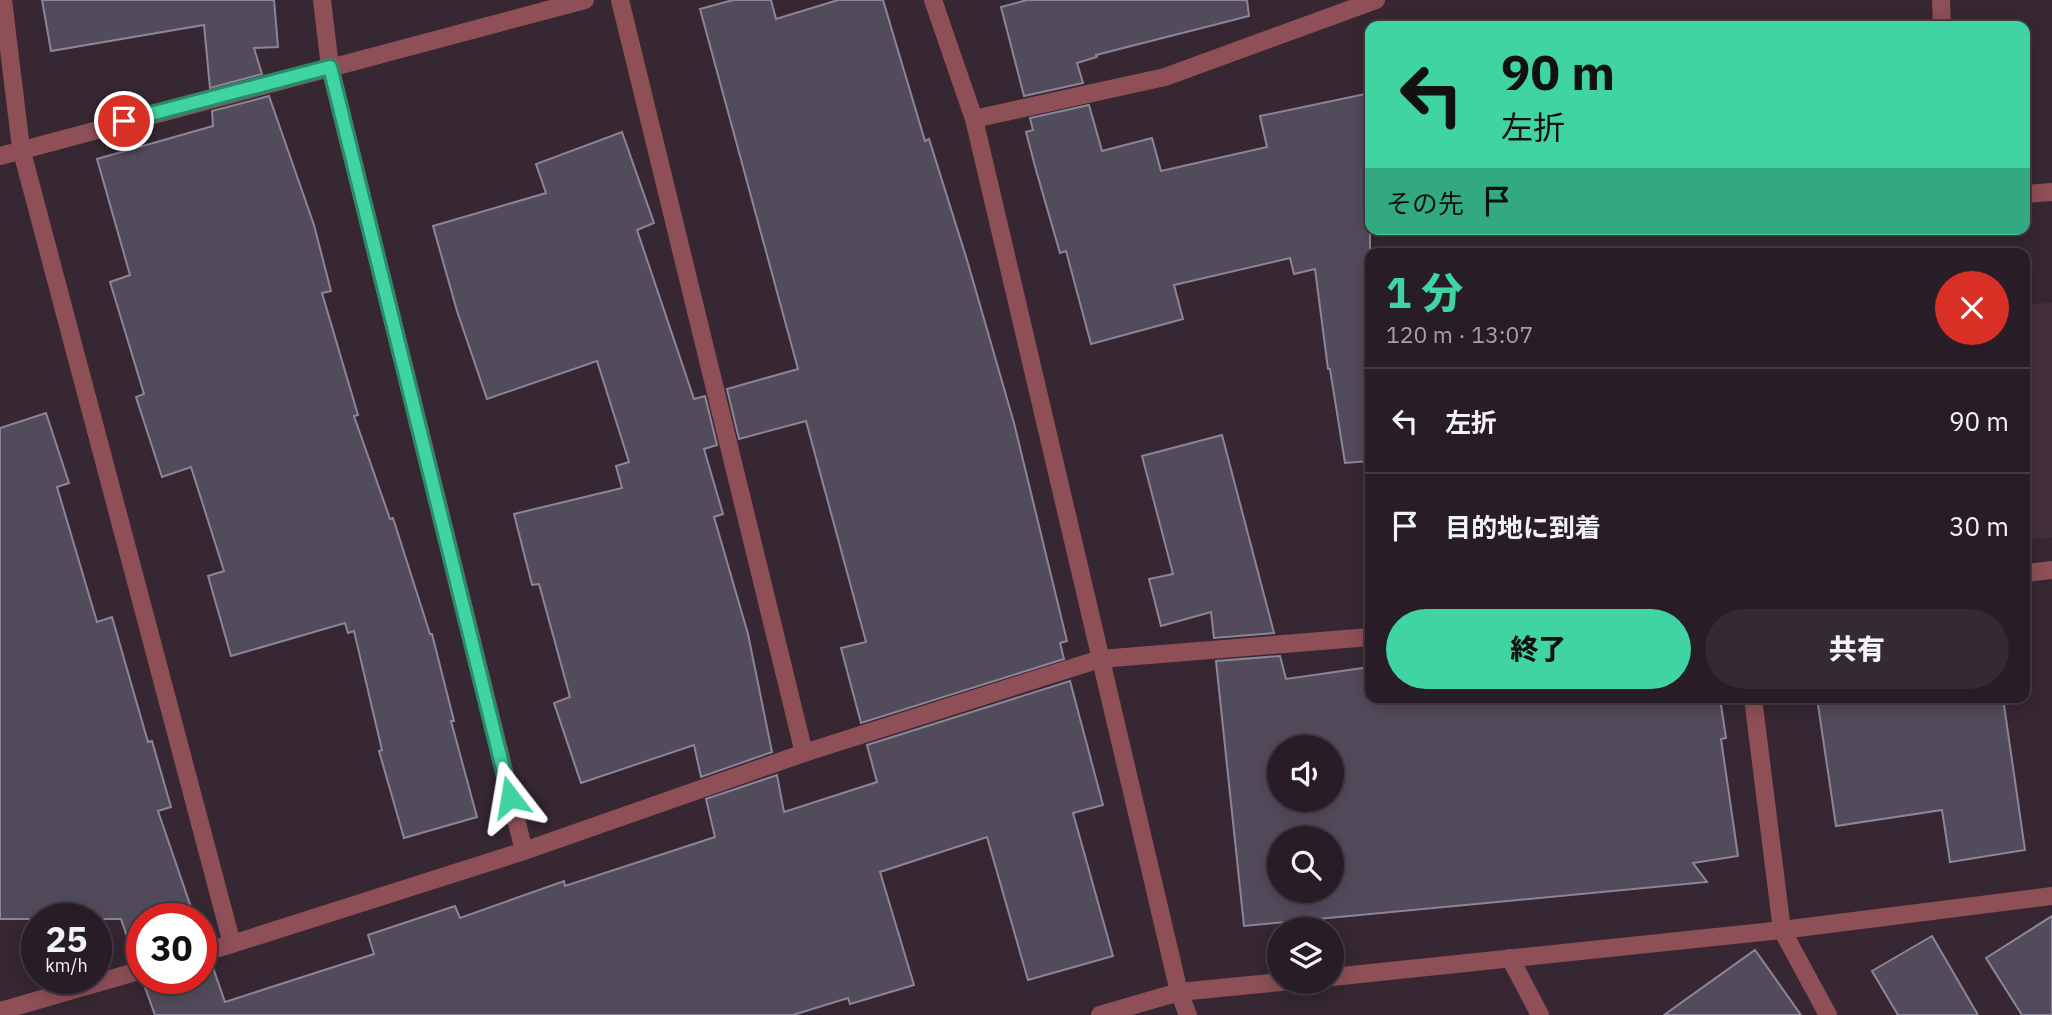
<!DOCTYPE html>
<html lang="ja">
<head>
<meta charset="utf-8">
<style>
	:root { --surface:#281d26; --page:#342a32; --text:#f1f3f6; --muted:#a5a2a7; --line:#443b43; --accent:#40d4a2 }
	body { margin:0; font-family:"IBM Plex Sans","Noto Sans JP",sans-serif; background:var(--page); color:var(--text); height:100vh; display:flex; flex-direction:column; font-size:26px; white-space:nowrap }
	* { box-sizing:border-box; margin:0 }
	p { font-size:23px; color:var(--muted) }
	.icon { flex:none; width:38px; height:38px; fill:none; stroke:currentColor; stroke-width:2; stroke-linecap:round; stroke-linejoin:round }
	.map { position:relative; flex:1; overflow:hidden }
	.sheet { position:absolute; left:1365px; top:248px; width:665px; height:455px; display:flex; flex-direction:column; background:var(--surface); border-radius:14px; box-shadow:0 4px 18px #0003,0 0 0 2px var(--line) }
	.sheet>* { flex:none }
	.banner { position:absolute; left:1365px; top:21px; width:665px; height:214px; border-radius:14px; box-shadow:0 4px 18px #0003,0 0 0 2px var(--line); background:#40d4a2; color:#111; overflow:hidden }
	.fabs { position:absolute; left:1267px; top:735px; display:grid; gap:14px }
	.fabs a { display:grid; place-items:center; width:77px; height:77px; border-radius:50%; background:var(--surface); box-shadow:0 4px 18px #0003,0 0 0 2px var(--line); font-size:35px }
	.speed { position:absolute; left:21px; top:903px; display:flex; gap:14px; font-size:35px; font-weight:700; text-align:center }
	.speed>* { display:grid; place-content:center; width:91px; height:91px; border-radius:50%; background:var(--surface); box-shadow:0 4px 18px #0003,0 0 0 2px var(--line); line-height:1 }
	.speed small { font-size:18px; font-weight:400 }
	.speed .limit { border:10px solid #d22; background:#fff; color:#111 }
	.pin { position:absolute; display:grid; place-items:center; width:60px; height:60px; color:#fff; margin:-30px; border:4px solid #fff; border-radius:50%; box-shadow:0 2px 7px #0007 }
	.me { position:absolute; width:77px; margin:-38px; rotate:346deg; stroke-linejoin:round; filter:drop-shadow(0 0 5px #0008) }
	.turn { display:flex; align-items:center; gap:24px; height:147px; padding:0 21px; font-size:32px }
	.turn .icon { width:91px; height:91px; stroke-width:2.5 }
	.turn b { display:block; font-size:49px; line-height:60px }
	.then { display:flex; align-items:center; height:66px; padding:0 21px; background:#0003; gap:14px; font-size:26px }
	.round { display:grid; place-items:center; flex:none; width:74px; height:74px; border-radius:37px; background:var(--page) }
	.head { display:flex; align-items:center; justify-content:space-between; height:119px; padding:0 21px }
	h1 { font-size:42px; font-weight:800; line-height:52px; color:var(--accent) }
	.button { display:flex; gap:14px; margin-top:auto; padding:14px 21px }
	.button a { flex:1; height:80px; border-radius:42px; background:var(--accent); color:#111; font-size:28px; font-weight:800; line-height:80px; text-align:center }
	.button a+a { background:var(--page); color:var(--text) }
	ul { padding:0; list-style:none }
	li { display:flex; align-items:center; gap:21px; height:105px; padding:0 21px; border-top:2px solid var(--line) }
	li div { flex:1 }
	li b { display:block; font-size:26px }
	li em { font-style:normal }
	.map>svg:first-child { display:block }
	.built { fill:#442f3d }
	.building { fill:#524b5b; stroke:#8c8597; stroke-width:2; fill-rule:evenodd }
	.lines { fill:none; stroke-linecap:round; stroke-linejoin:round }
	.lane { stroke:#8e4f57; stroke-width:18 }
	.street { stroke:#8e4f57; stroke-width:18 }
	.route-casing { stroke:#2a8a69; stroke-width:18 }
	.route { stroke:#40d4a2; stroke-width:12 }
</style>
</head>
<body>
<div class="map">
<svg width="2052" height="1015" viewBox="0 0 2052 1015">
	<rect width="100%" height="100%" fill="#362732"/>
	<path class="built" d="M 2052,303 L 2052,537 L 2025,541 L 2025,304 Z"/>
	<g class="building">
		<path d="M 42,0 L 274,0 L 278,47 L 254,48 L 262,74 L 210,88 L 204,25 L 51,51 Z"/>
		<path d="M 733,0 L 771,0 L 776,19 L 838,0 L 883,0 L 925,141 L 929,139 L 967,260 L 1014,423 L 1067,641 L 1060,643 L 1064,659 L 861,723 L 841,648 L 866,642 L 806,421 L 739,439 L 727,389 L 798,369 L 700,9 Z"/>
		<path d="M 1027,0 L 1247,0 L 1249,16 L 1096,55 L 1097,57 L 1077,63 L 1083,83 L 1024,96 L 1001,7 Z"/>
		<path d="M 1370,93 L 1370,461 L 1345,463 L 1330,369 L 1328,369 L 1315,269 L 1294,274 L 1290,258 L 1174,285 L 1183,319 L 1091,344 L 1066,251 L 1060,253 L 1036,170 L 1026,132 L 1033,130 L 1030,118 L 1089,105 L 1102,151 L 1152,138 L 1161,171 L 1267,147 L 1260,116 Z"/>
		<path d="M 269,96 L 314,225 L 331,291 L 322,293 L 358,415 L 354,416 L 390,519 L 393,518 L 430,634 L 432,634 L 454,721 L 451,721 L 477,817 L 404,838 L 379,751 L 382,750 L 354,631 L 348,633 L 345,623 L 231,656 L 208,576 L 224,571 L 191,467 L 162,477 L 136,397 L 144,394 L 110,282 L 130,275 L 97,159 L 213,126 L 212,111 Z"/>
		<path d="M 622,132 L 654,223 L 637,230 L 694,399 L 705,396 L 717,445 L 704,449 L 723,514 L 714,517 L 748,634 L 772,752 L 701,777 L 694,745 L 581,783 L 554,703 L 570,697 L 539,584 L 532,585 L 514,514 L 622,488 L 616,466 L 629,462 L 597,361 L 487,399 L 457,311 L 433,226 L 546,193 L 536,164 Z"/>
		<path d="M 46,413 L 69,483 L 57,487 L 97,622 L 112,617 L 148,742 L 152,741 L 171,807 L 158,811 L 195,919 L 142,919 L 142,959 L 135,960 L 121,919 L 0,919 L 0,428 Z"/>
		<path d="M 1222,435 L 1274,633 L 1214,638 L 1211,612 L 1161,626 L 1149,579 L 1173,574 L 1142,456 Z"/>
		<path d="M 1280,656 L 1286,679 L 1370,667 L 1370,698 L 1720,698 L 1726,738 L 1721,739 L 1738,856 L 1693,863 L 1707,882 L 1244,926 L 1216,661 ZM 1279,747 L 1332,747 L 1332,800 L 1279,800 ZM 1279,838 L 1332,838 L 1332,891 L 1279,891 Z"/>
		<path d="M 1070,681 L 1103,805 L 1073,813 L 1113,956 L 1028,980 L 987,837 L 880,872 L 914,985 L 850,1004 L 848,998 L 793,1015 L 155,1015 L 143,982 L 150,978 L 201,978 L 201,964 L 211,962 L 225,1002 L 374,954 L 368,935 L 455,906 L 460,918 L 564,881 L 565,886 L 715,837 L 706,799 L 777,775 L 784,812 L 877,782 L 867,745 Z"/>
		<path d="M 1817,698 L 2003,698 L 2025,850 L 1950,862 L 1942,810 L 1836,826 Z"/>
		<path d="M 2052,916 L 2052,1015 L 2022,1015 L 1986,958 Z"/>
		<path d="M 1932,936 L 1978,1015 L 1898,1015 L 1872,971 Z"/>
		<path d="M 1755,950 L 1801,1015 L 1664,1015 Z"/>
	</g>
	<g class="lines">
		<g class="lane">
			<path d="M 1941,0 L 1942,26"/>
			<path d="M 2025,194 L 2052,192"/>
		</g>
		<g class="street">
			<path d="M 3,0 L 21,148 L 232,944 L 201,953"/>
			<path d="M 933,0 L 974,119 L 1179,992 L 1188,1015"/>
			<path d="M 974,119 L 1165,77 L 1376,0"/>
			<path d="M 0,156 L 585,0"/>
			<path d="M 2025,573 L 2052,570"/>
			<path d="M 1753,698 L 1782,930 L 1828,1015"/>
			<path d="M 804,753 L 1100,659 L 1370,637"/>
			<path d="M 524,851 L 804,753 L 620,0"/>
			<path d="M 232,944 L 524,851 L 330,67 L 322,0"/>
			<path d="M 1510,958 L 1540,1015"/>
			<path d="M 1332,977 L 1782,930 L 2052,896"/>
			<path d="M 0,1011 L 142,970"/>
			<path d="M 1100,1015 L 1179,992 L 1281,982"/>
		</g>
	</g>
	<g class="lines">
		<defs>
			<path id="route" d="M 124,121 L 330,67 L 510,797"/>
		</defs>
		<use href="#route" class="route-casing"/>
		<use href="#route" class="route"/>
	</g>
</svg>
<div class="fabs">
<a><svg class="icon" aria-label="sound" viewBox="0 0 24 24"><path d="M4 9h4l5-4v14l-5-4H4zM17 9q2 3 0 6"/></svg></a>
<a><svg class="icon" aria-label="search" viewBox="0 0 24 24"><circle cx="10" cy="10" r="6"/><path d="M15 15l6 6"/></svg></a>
<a><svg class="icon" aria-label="layers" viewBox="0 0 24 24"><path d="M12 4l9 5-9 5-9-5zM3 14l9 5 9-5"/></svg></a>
</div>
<div class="speed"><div>25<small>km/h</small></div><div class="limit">30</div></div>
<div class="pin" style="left:124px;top:121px;background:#d93025"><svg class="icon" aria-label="arrive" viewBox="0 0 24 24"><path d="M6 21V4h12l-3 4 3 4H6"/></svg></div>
<svg class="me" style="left:510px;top:797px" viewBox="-20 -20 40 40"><path d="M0-17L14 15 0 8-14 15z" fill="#40d4a2" stroke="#fff" stroke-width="4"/></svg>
<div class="banner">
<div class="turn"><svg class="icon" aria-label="left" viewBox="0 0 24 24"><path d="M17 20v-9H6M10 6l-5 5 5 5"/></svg><div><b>90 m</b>左折</div></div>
<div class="then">その先<svg class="icon" aria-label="arrive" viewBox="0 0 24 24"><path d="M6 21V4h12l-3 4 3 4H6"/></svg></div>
</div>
<section class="sheet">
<div class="head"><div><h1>1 分</h1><p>120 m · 13:07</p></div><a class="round" style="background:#d93025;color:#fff"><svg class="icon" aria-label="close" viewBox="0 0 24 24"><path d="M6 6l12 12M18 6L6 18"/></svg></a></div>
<ul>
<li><svg class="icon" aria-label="left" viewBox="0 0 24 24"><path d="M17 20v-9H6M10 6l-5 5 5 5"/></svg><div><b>左折</b></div><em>90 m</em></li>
<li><svg class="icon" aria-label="arrive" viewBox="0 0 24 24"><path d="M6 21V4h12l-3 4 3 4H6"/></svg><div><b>目的地に到着</b></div><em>30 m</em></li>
</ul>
<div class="button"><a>終了</a><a>共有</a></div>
</section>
</div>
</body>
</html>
